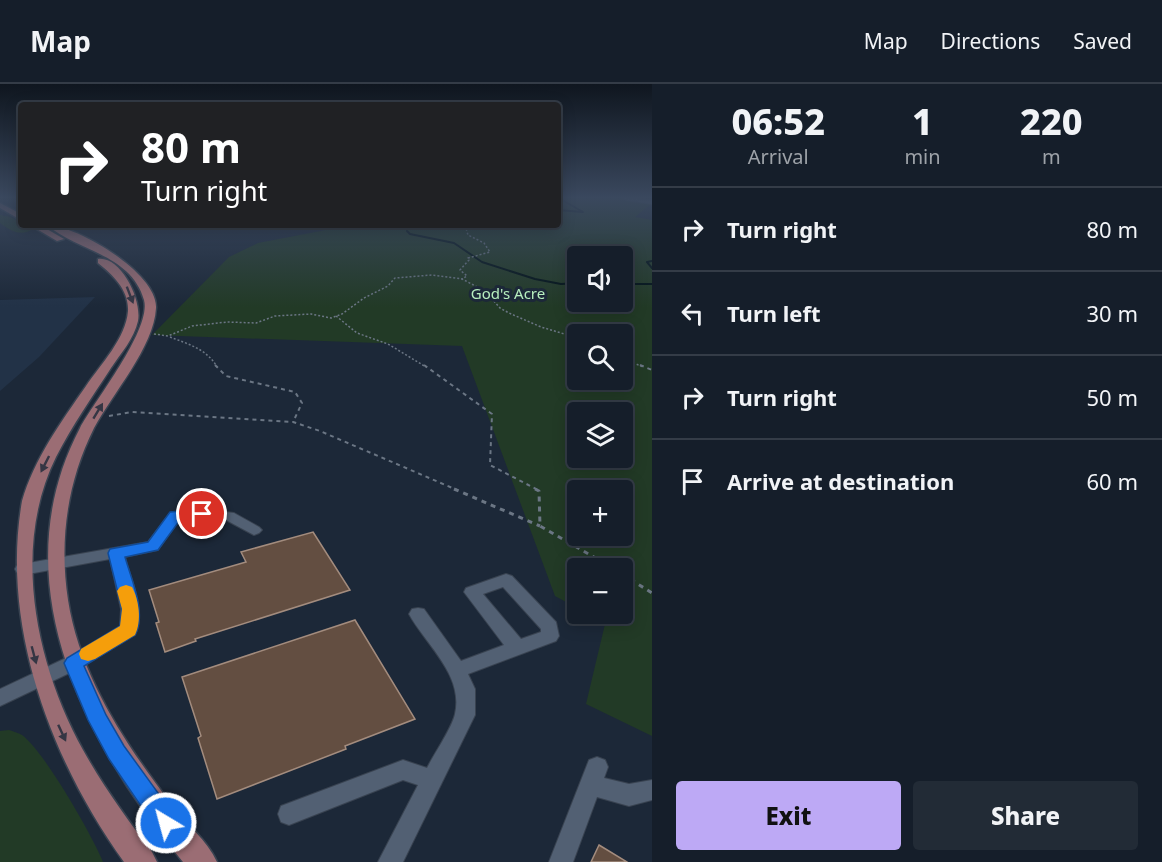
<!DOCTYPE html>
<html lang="en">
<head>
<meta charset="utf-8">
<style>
	:root { --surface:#151e2a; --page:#222b36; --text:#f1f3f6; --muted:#9da2a8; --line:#343c47; --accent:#bda9f5 }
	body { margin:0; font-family:"Noto Sans",sans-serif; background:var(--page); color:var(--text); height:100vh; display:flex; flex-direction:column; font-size:22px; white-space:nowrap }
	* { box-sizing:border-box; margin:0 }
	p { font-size:20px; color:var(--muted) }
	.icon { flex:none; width:33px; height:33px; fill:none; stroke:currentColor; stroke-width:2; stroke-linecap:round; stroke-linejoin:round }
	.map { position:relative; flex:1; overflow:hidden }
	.side { display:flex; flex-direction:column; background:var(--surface); width:510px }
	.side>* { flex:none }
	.hud { position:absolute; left:18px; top:18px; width:543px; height:126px; border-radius:6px; box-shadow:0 3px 15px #0003,0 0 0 2px var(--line); background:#202124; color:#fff; overflow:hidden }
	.buttons { position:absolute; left:567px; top:162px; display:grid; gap:12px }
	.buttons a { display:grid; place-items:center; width:66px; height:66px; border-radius:6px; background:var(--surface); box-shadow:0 3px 15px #0003,0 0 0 2px var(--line); font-size:30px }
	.pin { position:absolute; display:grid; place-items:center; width:51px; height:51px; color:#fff; margin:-26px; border:3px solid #fff; border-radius:50%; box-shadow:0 2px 6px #0007 }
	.me { position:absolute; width:66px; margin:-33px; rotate:323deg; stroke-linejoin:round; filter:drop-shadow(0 0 4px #0008) }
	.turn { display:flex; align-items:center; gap:21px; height:126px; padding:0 24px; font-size:27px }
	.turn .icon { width:78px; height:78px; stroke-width:2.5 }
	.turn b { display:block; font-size:42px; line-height:51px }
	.eta { display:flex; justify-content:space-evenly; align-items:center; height:102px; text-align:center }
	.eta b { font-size:36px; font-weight:800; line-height:42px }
	.cta { display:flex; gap:12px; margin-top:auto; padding:12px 24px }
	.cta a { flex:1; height:69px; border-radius:6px; background:var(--accent); color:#111; font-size:24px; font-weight:800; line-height:69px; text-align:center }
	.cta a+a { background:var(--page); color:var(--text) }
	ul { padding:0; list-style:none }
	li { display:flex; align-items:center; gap:18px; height:84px; padding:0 24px; border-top:2px solid var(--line) }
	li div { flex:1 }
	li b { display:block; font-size:22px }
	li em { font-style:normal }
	header { display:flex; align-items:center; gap:36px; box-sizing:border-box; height:84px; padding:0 30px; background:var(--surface); border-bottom:2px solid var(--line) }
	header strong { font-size:28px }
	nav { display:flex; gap:33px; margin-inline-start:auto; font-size:21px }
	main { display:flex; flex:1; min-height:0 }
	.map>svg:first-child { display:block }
	.built { fill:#223247 }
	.green { fill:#223a26; fill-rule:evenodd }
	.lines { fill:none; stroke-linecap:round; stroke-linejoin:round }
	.stream { stroke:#001116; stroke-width:2 }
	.building { fill:#634e41; stroke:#a38c7e; stroke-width:1.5 }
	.minor-casing { stroke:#394351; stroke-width:2 }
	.major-casing { stroke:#394351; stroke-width:3 }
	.path-far2 { stroke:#6b7684; stroke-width:1.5; stroke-dasharray:2 2; stroke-linecap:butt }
	.path-far1 { stroke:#6b7684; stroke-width:2; stroke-dasharray:4 4; stroke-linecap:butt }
	.path { stroke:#6b7684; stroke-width:3; stroke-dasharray:5 5; stroke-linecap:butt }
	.minor { fill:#526073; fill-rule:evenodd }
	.major { fill:#9b6d74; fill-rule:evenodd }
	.oneway { fill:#353644 }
	.route { fill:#1a73e8; stroke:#114b97; stroke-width:1.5 }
	.slow { fill:#f59e0b }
	.labels { text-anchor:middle; stroke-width:6; stroke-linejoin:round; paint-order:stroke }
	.far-park-label { font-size:15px; fill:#b7eebe; stroke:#1c2838 }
</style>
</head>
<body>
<header>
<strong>Map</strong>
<nav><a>Map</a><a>Directions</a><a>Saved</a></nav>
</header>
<main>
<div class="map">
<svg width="652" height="778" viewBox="0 0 652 778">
	<rect width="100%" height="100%" fill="#1c2838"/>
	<path class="built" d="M 95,213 L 39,273 L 0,307 L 0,216 Z"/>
	<g class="green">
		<path d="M 558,114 L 623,114 L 652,119 L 635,133 L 652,136 L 652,652 L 586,620 L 605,540 L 587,530 L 622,530 L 622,484 L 578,484 L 577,524 L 555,512 L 462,262 L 152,251 L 229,173 L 258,159 L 331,145 L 342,141 L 558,141 ZM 578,172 L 622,172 L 622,218 L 578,218 ZM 578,250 L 622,250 L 622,296 L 578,296 ZM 578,328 L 622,328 L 622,374 L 578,374 ZM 578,406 L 622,406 L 622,452 L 578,452 Z"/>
		<path d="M 0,131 L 10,133 L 33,145 C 20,153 11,147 0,139 Z"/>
		<path d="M 9,646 C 13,647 18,649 22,651 C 44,667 92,751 103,778 L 0,778 L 0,647 Z"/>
	</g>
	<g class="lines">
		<g class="stream">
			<path d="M 558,126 L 583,128 L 559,114"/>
			<path d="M 407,147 L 410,150 L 454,159 L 482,178 L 535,195 L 561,200 L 578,199"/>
			<path d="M 652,177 L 647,178 L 652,184"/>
			<path d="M 622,200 L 652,200"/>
		</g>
	</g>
	<g class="building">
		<path d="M 313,448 L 350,506 L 195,555 L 196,557 L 165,568 L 156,539 L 159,538 L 149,506 L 246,478 L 241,468 Z"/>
		<path d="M 355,536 L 415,635 L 345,662 L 346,665 L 217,715 L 198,654 L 201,652 L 182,593 Z"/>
		<path d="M 599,761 L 627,778 L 591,778 Z"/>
	</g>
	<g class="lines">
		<defs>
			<g id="minor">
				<path d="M 623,114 L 652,116 L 652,120 L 626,116 Z"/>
				<path d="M 202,425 L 234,429 L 259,443 L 262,446 L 259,449 L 254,451 L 226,436 L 202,435 L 179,436 L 158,466 L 125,473 C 130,494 147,529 135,551 L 80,584 L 0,622 L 0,605 L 66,574 L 120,543 L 121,525 L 110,475 L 23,491 L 17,489 L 15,485 L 17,481 L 148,458 L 170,429 Z"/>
				<path d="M 506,490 L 512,492 L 556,538 L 559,552 L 556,557 L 468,590 L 475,605 L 475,631 L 403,778 L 378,778 L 418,701 L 403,696 L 289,741 L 281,738 L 278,730 L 281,722 L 403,676 L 427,684 C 434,670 452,644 455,630 C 464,591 426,561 409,530 L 412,525 L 418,524 L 424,525 L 461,577 L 504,561 L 464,508 L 466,504 ZM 503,503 L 541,545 L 541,548 L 521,555 L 483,510 Z"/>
				<path d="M 597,673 L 605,676 L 608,683 L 604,694 L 629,700 L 652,696 L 652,716 L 629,722 L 597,713 L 573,778 L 549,778 L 589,676 Z"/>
			</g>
			<g id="major">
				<path d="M 0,119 L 21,130 L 21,136 L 0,124 Z"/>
				<path d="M 30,141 L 40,141 L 64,155 L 57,157 Z"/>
				<path d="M 47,141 C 76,141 158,189 156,224 C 154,263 112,310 94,344 C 67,398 59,457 68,516 C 80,593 126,661 172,721 C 186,740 207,756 217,778 L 183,778 C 84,658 0,496 80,344 C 94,318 152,245 144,216 C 131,170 77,167 47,141 Z"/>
				<path d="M 98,175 C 121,172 142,216 138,237 C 134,255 121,269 111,284 C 92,313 72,342 56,373 C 11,464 36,581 83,666 C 103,702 127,735 152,768 L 157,778 L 124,778 C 52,678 0,543 22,417 C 34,375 61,338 86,302 C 101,280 126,254 128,227 C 129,206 113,191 98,179 Z"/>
			</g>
		</defs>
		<use href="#minor" class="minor-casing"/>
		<use href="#major" class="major-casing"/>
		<g class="path-far2">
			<path d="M 465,141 L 468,151 L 484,159 L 490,168 L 468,174 L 469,176 L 460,186 L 467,192 L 462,195 L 485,207 L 500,224 L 509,229 L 541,243 L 578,254"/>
			<path d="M 336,232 L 357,249 L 388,260 L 426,283"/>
			<path d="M 154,250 L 168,252 L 192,242 L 227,238 L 256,239 L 275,232 L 311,230 L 331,234 L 342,230 L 364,214 L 388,202 L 395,194 L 432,191 L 463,195"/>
			<path d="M 170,253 C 188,260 207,265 217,283"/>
			<path d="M 622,274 L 643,283"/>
		</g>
		<g class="path-far1">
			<path d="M 215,281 L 226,292 L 295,308 L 302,319 L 293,338"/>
			<path d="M 424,281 L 492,330 L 490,381 L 538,406"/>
			<path d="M 640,281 L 652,286"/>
			<path d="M 109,332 L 132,328 L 293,338 L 320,347 L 457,406"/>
		</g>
		<g class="path">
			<path d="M 454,405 L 540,442"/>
			<path d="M 535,405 L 539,407 L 540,442 L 613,484"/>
			<path d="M 622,490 L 652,509"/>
		</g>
		<use href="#minor" class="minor"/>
		<use href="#major" class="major"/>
	</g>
	<defs><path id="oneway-solid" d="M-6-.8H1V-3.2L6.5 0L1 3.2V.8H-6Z" transform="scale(1.5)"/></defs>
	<g class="oneway">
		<use href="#oneway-solid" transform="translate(130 211) rotate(69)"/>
		<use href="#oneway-solid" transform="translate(98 327) rotate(-59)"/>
		<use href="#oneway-solid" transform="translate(45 380) rotate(117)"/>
		<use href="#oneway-solid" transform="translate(34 571) rotate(75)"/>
		<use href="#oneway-solid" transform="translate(62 649) rotate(65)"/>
	</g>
	<linearGradient id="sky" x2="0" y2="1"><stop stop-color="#0f161f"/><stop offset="0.51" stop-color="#3a485e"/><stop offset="1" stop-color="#3a485e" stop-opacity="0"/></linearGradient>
	<rect width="652" height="223" fill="url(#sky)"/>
	<path class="route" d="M 202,425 L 210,430 L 208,433 L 180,436 L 158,466 L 125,473 C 131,495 147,528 135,551 L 84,582 L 106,631 L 124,662 L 174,731 L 177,739 L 174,747 L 166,750 L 158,747 L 109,675 L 88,636 L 64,579 L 67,574 L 120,542 L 122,525 L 108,469 L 110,465 L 148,458 L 170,428 Z"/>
	<path class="slow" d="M 126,501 L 132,503 C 139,516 142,537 135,551 L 95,575 L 88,577 L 81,575 L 79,570 L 81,565 L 120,542 L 122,525 L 117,507 L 120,503 Z"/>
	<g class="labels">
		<g class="far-park-label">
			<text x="508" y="215">God's Acre</text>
		</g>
	</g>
</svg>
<div class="buttons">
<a><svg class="icon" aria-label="sound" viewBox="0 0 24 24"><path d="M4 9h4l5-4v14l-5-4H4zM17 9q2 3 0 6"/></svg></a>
<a><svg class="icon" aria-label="search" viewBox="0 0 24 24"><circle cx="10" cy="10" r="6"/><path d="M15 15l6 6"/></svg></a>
<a><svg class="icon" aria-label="layers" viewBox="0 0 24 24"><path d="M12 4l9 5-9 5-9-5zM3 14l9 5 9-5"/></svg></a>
<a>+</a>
<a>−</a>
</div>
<div class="pin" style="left:202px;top:430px;background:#d93025"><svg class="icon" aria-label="arrive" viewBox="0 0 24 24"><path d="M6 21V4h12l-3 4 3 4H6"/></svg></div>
<svg class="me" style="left:166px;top:739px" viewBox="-20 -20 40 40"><circle r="17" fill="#1a73e8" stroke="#fff" stroke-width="3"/><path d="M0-11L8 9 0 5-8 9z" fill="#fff"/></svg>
<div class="hud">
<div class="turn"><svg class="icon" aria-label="right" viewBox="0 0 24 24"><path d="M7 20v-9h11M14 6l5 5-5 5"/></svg><div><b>80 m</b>Turn right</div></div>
</div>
</div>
<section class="side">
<div class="eta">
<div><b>06:52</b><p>Arrival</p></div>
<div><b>1</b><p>min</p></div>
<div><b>220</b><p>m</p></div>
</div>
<ul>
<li><svg class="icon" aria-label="right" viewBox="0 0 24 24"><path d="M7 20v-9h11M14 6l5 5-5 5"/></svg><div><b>Turn right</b></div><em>80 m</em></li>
<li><svg class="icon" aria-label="left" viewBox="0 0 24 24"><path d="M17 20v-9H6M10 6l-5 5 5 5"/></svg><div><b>Turn left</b></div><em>30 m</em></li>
<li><svg class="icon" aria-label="right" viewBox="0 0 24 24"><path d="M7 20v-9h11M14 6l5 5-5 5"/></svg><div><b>Turn right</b></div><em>50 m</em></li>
<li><svg class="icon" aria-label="arrive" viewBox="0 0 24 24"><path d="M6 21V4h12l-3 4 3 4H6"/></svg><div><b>Arrive at destination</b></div><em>60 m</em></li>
</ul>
<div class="cta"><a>Exit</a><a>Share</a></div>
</section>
</main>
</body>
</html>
